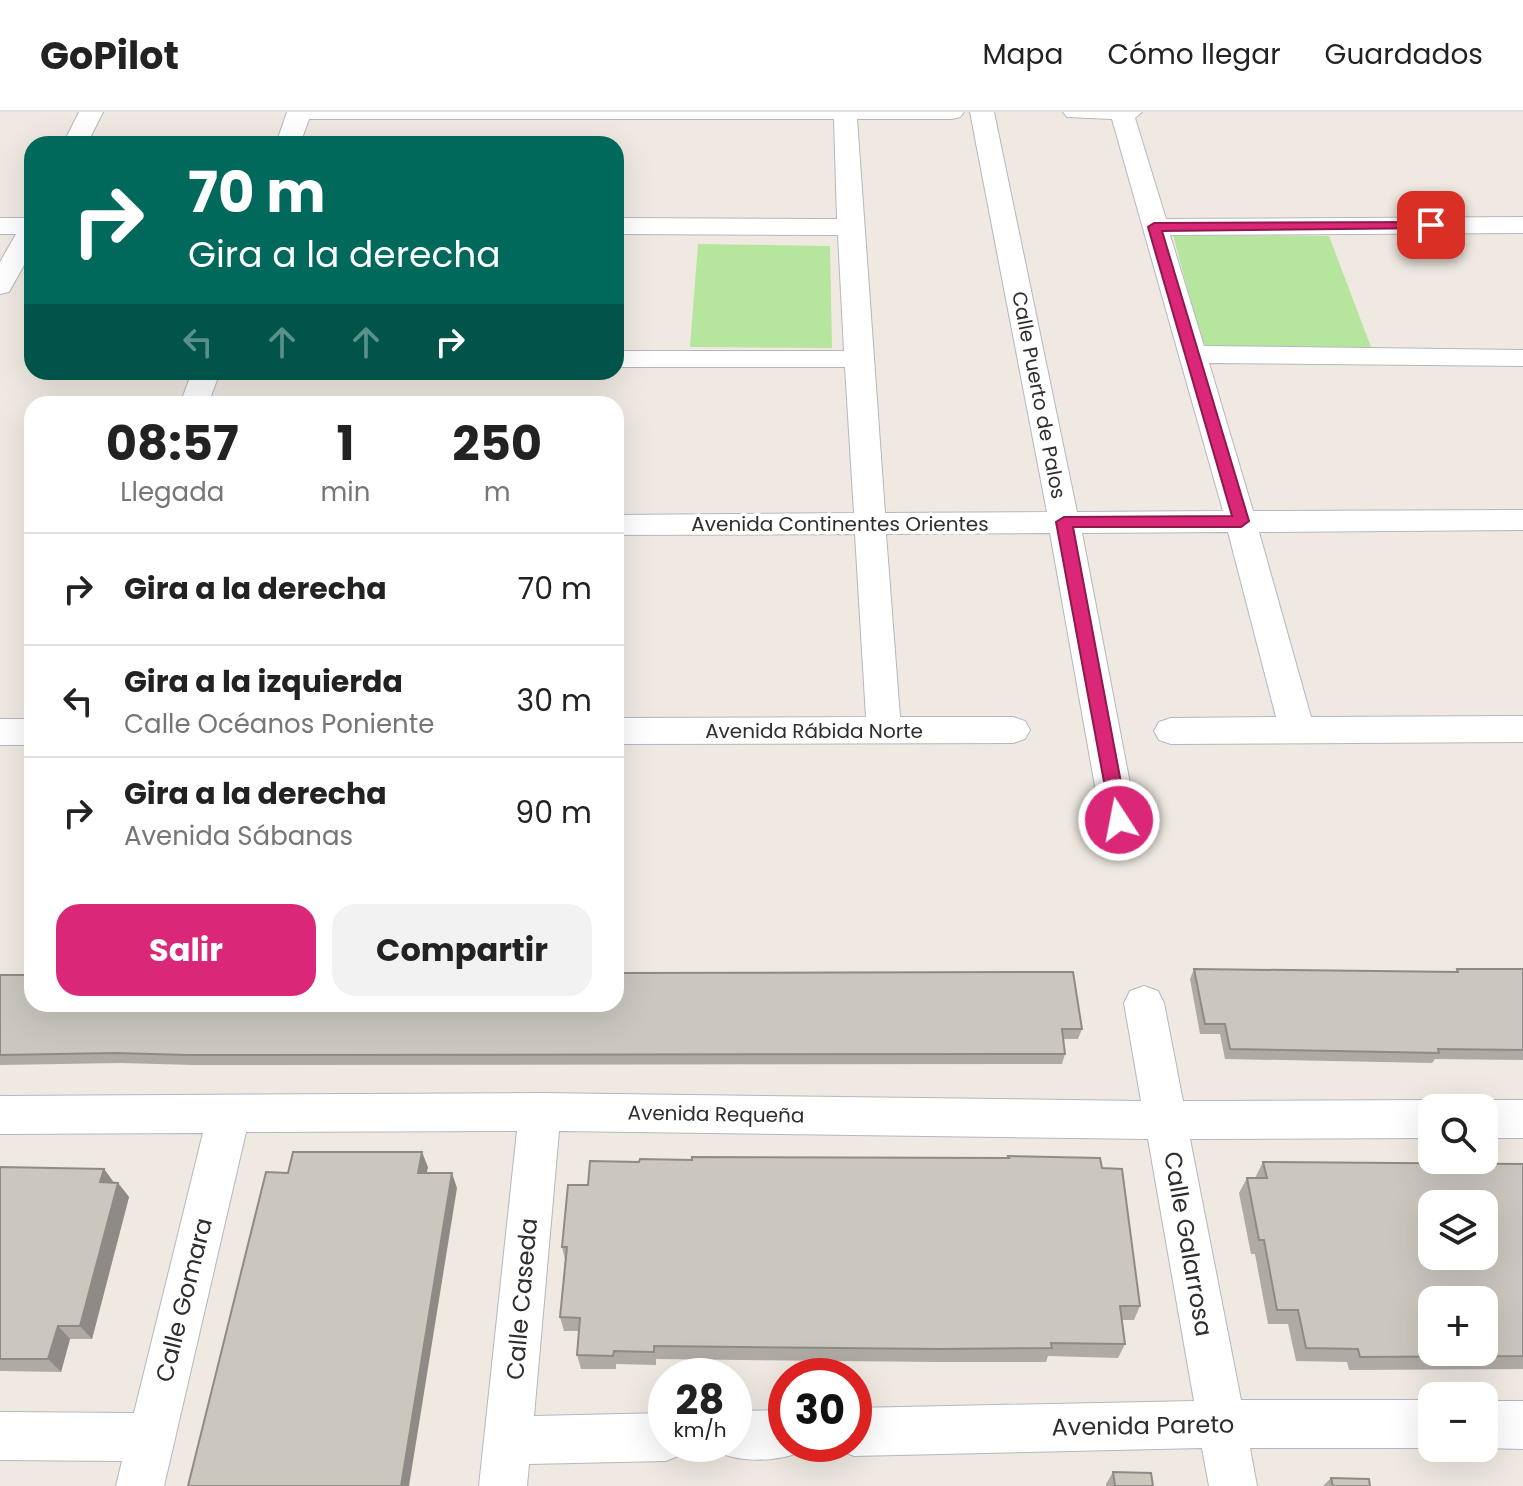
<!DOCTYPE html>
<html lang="es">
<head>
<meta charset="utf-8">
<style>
	:root { --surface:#fff; --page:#f2f2f2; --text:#222; --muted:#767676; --line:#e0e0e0; --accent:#db2777 }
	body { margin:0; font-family:Poppins,sans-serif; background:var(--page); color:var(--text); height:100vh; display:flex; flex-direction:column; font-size:30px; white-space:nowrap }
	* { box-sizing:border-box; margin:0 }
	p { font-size:26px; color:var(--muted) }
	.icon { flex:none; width:44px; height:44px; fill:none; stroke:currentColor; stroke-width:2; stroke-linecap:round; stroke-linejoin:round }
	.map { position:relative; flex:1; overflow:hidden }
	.details { position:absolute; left:24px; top:284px; width:600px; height:616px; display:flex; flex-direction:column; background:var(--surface); border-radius:24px; box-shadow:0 8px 32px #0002 }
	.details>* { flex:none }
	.top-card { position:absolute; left:24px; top:24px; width:600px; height:244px; border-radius:24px; box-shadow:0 8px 32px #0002; background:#00695c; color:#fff; overflow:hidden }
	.buttons { position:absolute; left:1418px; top:982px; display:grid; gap:16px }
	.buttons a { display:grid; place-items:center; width:80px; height:80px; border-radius:16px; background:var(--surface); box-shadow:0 8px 32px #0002; font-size:40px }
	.speed { position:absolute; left:648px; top:1246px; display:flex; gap:16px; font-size:40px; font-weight:700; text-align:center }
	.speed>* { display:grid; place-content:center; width:104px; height:104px; border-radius:50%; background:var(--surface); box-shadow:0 8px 32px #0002; line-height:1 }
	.speed small { font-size:20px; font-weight:400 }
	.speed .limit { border:12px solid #d22; background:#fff; color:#111 }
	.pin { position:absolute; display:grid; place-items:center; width:68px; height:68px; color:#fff; margin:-34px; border-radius:16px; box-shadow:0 4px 12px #0006 }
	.me { position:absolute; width:88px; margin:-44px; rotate:349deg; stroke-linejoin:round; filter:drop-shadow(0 0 6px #0008) }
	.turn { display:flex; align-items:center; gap:28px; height:168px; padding:0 32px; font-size:36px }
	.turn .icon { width:104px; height:104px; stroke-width:2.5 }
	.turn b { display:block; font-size:56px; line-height:68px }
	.lanes { display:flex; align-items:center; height:76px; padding:0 32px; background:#0003; justify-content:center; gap:40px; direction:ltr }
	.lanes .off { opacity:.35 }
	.eta { display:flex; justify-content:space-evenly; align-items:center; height:136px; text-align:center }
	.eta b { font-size:48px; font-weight:700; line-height:56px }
	.primary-button { display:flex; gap:16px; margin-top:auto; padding:16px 32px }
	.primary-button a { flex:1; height:92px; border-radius:24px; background:var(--accent); color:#fff; font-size:32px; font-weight:700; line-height:92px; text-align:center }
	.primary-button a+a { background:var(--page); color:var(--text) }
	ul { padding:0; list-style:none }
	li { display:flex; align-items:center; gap:24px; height:112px; padding:0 32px; border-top:2px solid var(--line) }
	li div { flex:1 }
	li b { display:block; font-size:30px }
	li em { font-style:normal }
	header { display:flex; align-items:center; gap:48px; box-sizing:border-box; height:112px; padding:0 40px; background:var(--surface); border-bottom:2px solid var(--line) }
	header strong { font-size:38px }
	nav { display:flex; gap:44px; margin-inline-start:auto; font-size:28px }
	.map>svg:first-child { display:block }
	.green { fill:#b6e59e }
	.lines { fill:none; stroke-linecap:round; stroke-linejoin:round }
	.minor-casing { stroke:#b4b7c1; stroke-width:2 }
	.minor { fill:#fff; fill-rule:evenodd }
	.wall { fill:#afaba4 }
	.shaded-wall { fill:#8e8b86 }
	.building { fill:#cbc7bf; stroke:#8e8b86; stroke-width:2; fill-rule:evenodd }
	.route { fill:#db2777; stroke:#8e194d; stroke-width:2 }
	.labels { text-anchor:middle; stroke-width:7; stroke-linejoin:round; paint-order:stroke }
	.street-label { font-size:20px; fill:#2e2e2e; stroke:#fff }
	.near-street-label { font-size:24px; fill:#2e2e2e; stroke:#fff }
</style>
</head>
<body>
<header>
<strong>GoPilot</strong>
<nav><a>Mapa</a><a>Cómo llegar</a><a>Guardados</a></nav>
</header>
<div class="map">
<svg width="1523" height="1374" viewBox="0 0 1523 1374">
	<rect width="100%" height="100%" fill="#efe9e1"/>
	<g class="green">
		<path d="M 1173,123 L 1329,124 L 1371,235 L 1203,234 Z"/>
		<path d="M 698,132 L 830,134 L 832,236 L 690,235 Z"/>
	</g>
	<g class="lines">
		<defs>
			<g id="minor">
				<path d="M 79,0 L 103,0 L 87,32 L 63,32 Z"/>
				<path d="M 287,0 L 964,0 L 960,5 L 952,7 L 857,7 L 885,401 L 1047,400 L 970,0 L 994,0 L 1077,400 L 1223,399 L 1112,7 L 1067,5 L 1063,0 L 1142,0 L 1135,6 L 1166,107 L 1523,105 L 1523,121 L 1170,123 L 1204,234 L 1523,238 L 1523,254 L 1209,251 L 1253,399 L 1523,398 L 1523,418 L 1259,420 L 1311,605 L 1523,604 L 1523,630 L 1171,632 L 1159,628 L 1154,619 L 1159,610 L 1171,606 L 1276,605 L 1228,420 L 1082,421 L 1137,708 L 1132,718 L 1119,722 L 1106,718 L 1101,708 L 1050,421 L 886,422 L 900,605 L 1013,605 L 1025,609 L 1030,618 L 1025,627 L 1013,631 L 616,632 L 616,606 L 866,605 L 855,422 L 616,423 L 616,403 L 854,401 L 845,255 L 616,255 L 616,239 L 844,239 L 838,123 L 616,122 L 616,106 L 837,107 L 834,7 L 309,7 L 300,32 L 276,32 Z"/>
				<path d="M 0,106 L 32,106 L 32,139 L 9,180 L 0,182 L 0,150 L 16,122 L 0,122 Z"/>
				<path d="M 192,260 L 220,260 L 208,292 L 180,292 Z"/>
				<rect x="0" y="607" width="32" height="26"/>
				<path d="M 1144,874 L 1158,879 L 1164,891 L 1183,989 L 1432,988 L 1447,994 L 1448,996 L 1432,996 L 1432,1026 L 1190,1027 L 1241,1288 L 1432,1288 L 1432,1336 L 1250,1336 L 1257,1374 L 1209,1374 L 1202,1336 L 854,1344 L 837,1337 L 835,1332 L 854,1332 L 854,1296 L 1194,1289 L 1148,1027 L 559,1019 L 534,1304 L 666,1301 L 666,1332 L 687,1332 L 683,1342 L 666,1349 L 529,1352 L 527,1374 L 479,1374 L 517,1019 L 246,1020 L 164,1374 L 116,1374 L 122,1349 L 0,1348 L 0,1300 L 134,1301 L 203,1021 L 0,1022 L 0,984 L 540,981 L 1141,989 L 1124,891 L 1130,879 Z"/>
				<path d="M 1484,988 L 1523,988 L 1523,1026 L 1484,1026 L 1484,996 L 1468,996 Z"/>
				<path d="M 1484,1289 L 1523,1289 L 1523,1337 L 1482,1336 Z"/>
				<path d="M 786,1298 L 786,1332 L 806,1332 L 803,1339 C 777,1350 743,1351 717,1340 L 714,1332 L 734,1332 L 734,1299 Z"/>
			</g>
		</defs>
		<use href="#minor" class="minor-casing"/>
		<use href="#minor" class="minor"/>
	</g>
	<g class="wall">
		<path d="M 1194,857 L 1455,860 L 1457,857 L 1523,857 L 1523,948 L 1435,947 L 1432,951 L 1225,947 L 1220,922 L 1200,922 L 1190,867 Z"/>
		<path d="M 0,863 L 1082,917 L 1078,927 L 1063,927 L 1065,942 L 1062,952 L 193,953 L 121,951 L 0,953 Z"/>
		<path d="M 1008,1044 L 1102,1056 L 1140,1194 L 1134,1208 L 1122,1208 L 1125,1232 L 1118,1246 L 1048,1244 L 1046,1250 L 937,1250 L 656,1247 L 656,1253 L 616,1252 L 616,1257 L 581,1257 L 577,1243 L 579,1219 L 564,1219 L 560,1205 L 565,1148 L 562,1135 L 588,1073 L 639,1050 L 692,1048 L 1008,1046 Z"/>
		<path d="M 1263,1050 L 1523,1052 L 1523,1257 L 1349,1258 L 1347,1250 L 1296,1249 L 1288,1212 L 1268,1212 L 1255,1142 L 1251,1142 L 1239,1081 L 1247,1066 L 1255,1066 Z"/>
		<path d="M 0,1055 L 104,1057 L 114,1071 L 118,1071 L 129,1085 L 92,1227 L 70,1227 L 61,1260 L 0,1259 Z"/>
		<path d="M 1113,1360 L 1153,1374 L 1106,1374 L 1106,1372 Z"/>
		<path d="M 1331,1366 L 1370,1374 L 1323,1374 Z"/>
	</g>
	<g class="shaded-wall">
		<path d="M 422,1040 L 428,1055 L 424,1075 L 418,1061 Z"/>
		<path d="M 104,1057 L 115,1072 L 100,1070 Z"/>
		<path d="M 452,1061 L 457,1076 L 409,1374 L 401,1374 Z"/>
		<path d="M 118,1071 L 129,1085 L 92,1227 L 80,1214 Z"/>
		<path d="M 58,1214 L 70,1227 L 61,1260 L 48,1247 Z"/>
	</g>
	<g class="building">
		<path d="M 1194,857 L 1458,860 L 1457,857 L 1523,857 L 1523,938 L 1438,937 L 1439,941 L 1230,937 L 1225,912 L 1205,912 Z"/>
		<path d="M 1073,860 L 1082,917 L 1062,917 L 1065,942 L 188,943 L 115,941 L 0,943 L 0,863 L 32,863 L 32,892 L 616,892 L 616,861 Z"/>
		<path d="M 293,1040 L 422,1040 L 418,1061 L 452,1061 L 401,1374 L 188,1374 L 266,1060 L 288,1061 Z"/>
		<path d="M 1008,1044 L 1100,1046 L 1102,1056 L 1122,1057 L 1140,1194 L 1120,1194 L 1125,1232 L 1051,1231 L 1052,1236 L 940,1237 L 654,1234 L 654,1240 L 614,1239 L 613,1244 L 577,1243 L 580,1206 L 560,1205 L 567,1135 L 562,1135 L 568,1073 L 588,1073 L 590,1049 L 639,1050 L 640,1047 L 692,1048 L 692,1045 L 1009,1046 Z"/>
		<path d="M 1263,1050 L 1523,1052 L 1523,1244 L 1360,1245 L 1358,1237 L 1306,1236 L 1298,1198 L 1277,1198 L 1264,1128 L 1259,1128 L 1247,1066 L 1267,1066 ZM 1432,1092 L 1484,1092 L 1484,1144 L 1432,1144 ZM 1432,1188 L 1484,1188 L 1484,1240 L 1432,1240 Z"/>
		<path d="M 0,1055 L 104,1057 L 100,1070 L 118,1071 L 80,1214 L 58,1214 L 48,1247 L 0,1247 Z"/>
		<path d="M 1113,1360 L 1151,1361 L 1153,1374 L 1115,1374 Z"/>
		<path d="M 1331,1366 L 1369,1367 L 1370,1374 L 1333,1374 Z"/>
	</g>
	<path class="route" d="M 1431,110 L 1437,113 L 1435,116 L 1162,119 L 1249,409 L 1241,415 L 1073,415 L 1128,708 L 1126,713 L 1112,713 L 1056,410 L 1064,405 L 1232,404 L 1148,115 L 1154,111 Z"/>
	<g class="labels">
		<g class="street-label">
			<text transform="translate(1039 283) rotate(79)" y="7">Calle Puerto de Palos</text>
			<text x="840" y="419">Avenida Continentes Orientes</text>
			<text x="814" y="626">Avenida Rábida Norte</text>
			<text transform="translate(716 1002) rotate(1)" y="7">Avenida Requeña</text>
		</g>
		<g class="near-street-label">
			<text transform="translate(1188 1132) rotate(80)" y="8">Calle Galarrosa</text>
			<text transform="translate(522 1187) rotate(-85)" y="8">Calle Caseda</text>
			<text transform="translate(184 1188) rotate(-76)" y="8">Calle Gomara</text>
			<text transform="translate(1143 1314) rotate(-1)" y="8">Avenida Pareto</text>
		</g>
	</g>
</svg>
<div class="buttons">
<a><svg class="icon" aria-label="search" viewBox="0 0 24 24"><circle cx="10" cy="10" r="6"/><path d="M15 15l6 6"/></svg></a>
<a><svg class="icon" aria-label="layers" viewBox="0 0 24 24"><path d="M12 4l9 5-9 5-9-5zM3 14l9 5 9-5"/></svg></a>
<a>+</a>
<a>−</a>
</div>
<div class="speed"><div>28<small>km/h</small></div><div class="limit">30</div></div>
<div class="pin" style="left:1431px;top:113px;background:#d93025"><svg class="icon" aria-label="arrive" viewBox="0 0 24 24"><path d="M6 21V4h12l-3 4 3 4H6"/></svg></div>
<svg class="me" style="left:1119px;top:708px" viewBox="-20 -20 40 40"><circle r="17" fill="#db2777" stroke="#fff" stroke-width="3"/><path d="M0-11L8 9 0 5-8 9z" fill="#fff"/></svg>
<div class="top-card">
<div class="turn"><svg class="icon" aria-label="right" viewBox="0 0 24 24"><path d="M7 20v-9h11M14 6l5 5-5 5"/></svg><div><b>70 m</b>Gira a la derecha</div></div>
<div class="lanes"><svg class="icon off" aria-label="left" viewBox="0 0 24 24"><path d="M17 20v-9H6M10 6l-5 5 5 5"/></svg><svg class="icon off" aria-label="ahead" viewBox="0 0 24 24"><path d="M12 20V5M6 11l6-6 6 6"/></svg><svg class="icon off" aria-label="ahead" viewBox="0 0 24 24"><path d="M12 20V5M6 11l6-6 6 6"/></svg><svg class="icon" aria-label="right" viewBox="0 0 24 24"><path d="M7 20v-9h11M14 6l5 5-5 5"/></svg></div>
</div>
<section class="details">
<div class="eta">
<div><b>08:57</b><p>Llegada</p></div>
<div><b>1</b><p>min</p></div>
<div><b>250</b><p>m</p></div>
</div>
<ul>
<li><svg class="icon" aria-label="right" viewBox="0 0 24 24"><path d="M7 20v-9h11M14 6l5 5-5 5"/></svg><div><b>Gira a la derecha</b></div><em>70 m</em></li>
<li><svg class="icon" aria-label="left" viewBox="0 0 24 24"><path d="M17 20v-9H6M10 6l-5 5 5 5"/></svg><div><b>Gira a la izquierda</b><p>Calle Océanos Poniente</p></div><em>30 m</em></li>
<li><svg class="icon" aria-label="right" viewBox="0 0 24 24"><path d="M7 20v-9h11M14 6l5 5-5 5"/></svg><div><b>Gira a la derecha</b><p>Avenida Sábanas</p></div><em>90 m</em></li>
</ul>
<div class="primary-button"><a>Salir</a><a>Compartir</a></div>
</section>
</div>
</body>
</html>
